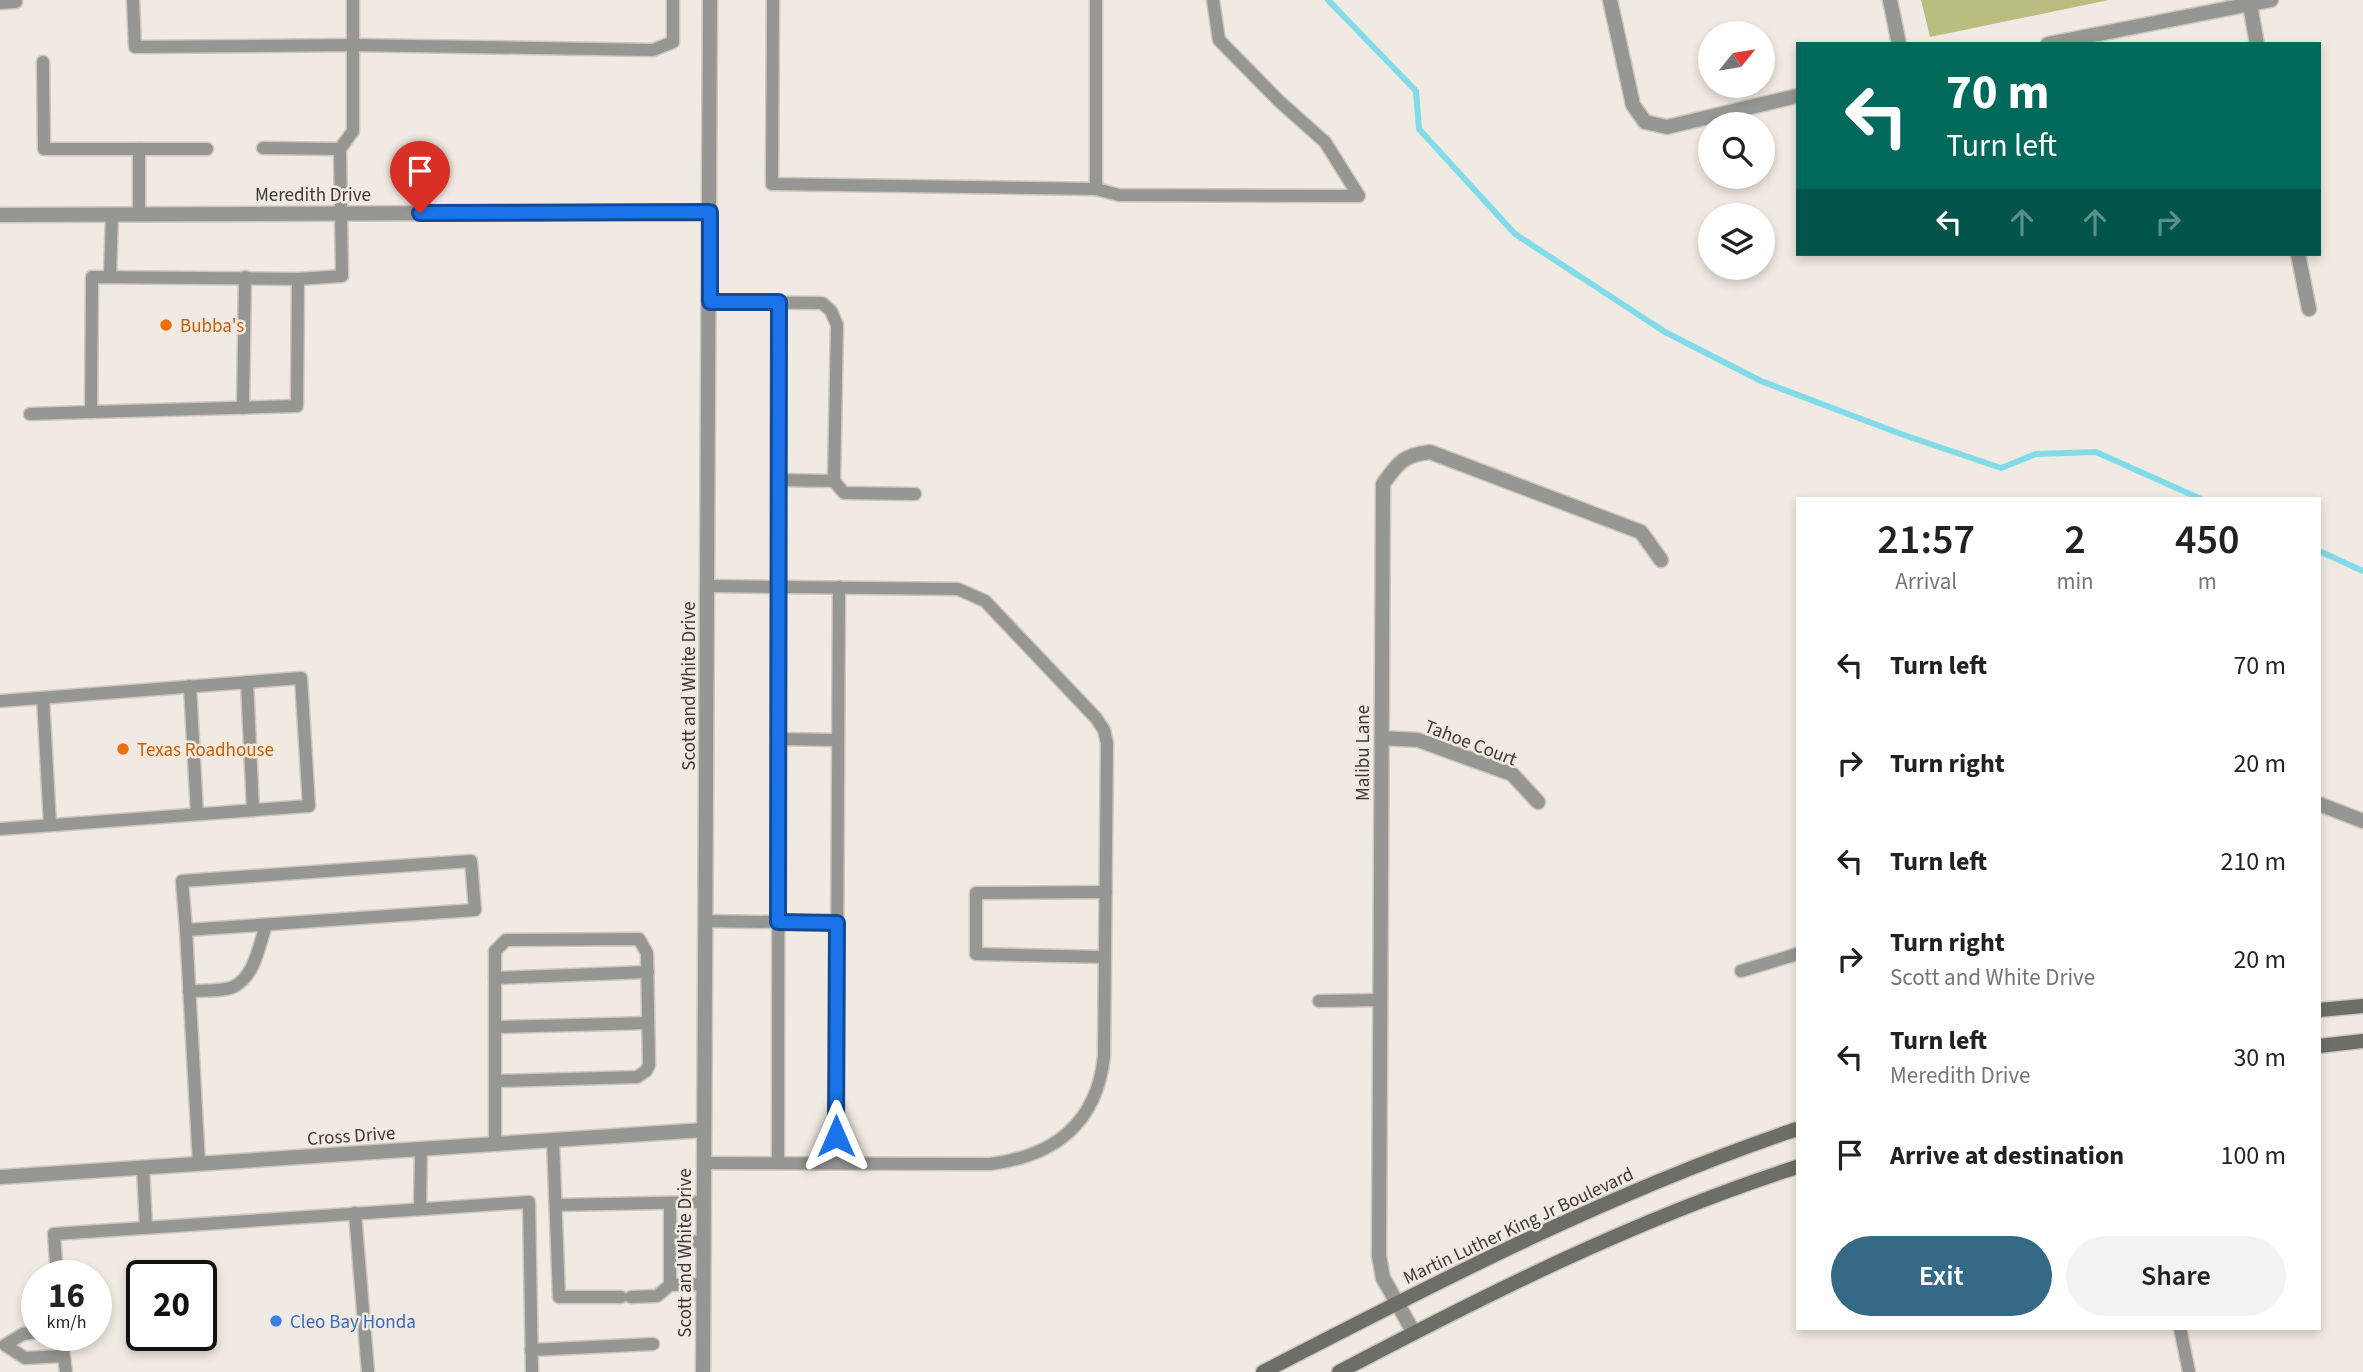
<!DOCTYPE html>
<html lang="en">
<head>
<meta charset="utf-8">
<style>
	:root { --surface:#fff; --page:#f2f2f2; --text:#222; --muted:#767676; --accent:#346a85 }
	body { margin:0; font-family:"Source Sans 3",sans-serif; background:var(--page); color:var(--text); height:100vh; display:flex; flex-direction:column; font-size:26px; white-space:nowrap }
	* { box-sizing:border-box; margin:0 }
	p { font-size:23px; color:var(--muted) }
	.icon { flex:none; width:38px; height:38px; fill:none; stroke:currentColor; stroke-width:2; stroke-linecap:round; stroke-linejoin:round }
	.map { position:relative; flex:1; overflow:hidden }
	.side { position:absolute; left:1796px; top:497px; width:525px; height:833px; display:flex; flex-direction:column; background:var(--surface); border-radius:0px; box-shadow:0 4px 10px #0003 }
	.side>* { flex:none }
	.hud { position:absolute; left:1796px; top:42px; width:525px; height:214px; border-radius:0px; box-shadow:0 4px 10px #0003; background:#00695c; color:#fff; overflow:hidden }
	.needle { width:46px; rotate:60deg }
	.controls { position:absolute; left:1698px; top:21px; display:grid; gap:14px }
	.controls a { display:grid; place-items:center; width:77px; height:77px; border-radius:50%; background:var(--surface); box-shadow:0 4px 10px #0003; font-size:35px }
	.speed { position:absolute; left:21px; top:1260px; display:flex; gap:14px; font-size:35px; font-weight:700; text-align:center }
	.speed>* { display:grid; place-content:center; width:91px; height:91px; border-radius:50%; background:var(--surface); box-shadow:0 4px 10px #0003; line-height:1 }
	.speed small { font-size:18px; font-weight:400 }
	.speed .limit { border:4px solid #111; border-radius:10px; background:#fff; color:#111 }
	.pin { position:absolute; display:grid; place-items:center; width:60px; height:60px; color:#fff; margin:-72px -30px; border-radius:50% 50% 50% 0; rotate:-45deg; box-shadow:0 0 7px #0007 }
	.pin .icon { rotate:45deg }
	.me { position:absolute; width:77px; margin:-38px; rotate:0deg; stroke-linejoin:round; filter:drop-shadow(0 0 5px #0008) }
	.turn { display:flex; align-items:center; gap:24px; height:147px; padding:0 35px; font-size:32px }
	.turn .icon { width:91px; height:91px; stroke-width:2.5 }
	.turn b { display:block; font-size:49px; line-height:60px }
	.lanes { display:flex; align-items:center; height:66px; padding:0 35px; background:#0003; justify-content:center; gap:35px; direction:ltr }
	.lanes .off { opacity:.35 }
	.eta { display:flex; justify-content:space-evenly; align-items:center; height:119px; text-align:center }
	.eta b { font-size:42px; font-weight:600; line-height:49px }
	.button { display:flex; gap:14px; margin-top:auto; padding:14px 35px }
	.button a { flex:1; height:80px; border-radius:42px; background:var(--accent); color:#fff; font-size:28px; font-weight:600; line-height:80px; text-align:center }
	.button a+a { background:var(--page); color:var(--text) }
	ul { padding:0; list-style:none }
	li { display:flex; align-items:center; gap:21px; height:98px; padding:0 35px }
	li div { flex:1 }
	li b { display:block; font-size:26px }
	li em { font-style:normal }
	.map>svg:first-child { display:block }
	.green { fill:#b9be80 }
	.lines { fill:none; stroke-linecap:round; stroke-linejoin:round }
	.stream { stroke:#82dbe9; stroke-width:6 }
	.lane-casing { stroke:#cdc7c0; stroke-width:15 }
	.street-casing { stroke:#cdc7c0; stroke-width:17 }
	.secondary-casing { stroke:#cdc7c0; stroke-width:17 }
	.lane { stroke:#969793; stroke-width:12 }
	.street { stroke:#969793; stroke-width:14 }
	.secondary { stroke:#6e6e69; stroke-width:14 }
	.route-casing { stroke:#114b97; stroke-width:18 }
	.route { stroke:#1a73e8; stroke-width:12 }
	.food-dot { fill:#e8710a; stroke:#f1eae2; stroke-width:2.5 }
	.shop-dot { fill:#3f7fe0; stroke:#f1eae2; stroke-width:2.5 }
	.labels { text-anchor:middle; stroke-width:5; stroke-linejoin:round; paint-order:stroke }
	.street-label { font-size:19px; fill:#3c3936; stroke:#f1eae2 }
	.food-label { font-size:19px; fill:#c56008; stroke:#f1eae2; text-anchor:start }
	.shop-label { font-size:19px; fill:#366cbe; stroke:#f1eae2; text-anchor:start }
</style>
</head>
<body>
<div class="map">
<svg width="2363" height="1372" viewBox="0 0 2363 1372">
	<rect width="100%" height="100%" fill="#f1eae2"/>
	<path class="green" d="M 1921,0 L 2109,0 L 1930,37 Z"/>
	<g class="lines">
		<g class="stream">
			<path d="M 1328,0 L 1416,91 L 1419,129 L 1515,234 L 1665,332 L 1761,381 L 1901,434 L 2001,468 L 2036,454 L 2096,452 L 2201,499"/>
			<path d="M 2319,551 L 2363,571"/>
		</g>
		<defs>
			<g id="lane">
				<path d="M 133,0 L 135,47 L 352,45 L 653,50 L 673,42 L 673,0"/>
				<path d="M 773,0 L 772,184 L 1096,189 L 1096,0"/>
				<path d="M 0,3 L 16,2 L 16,0"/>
				<path d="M 43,62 L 44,149 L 139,149"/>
				<path d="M 263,148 L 340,149"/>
				<path d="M 1096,189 L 1119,195 L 1359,196 L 1325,142 L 1279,101 L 1219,40 L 1213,0"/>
				<path d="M 139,214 L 139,149 L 207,149"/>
				<path d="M 110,277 L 112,214"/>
				<path d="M 710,302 L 822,303 L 831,311 L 837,325 L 834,481"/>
				<path d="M 243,408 L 245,277"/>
				<path d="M 91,412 L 297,406 L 298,279 L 342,276 L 340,149 L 353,131 L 353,0"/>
				<path d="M 30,414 L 91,412 L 92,277 L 298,279"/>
				<path d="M 779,480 L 834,481 L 844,493 L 915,494"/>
				<path d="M 247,682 L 253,810"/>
				<path d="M 190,686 L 197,814"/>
				<path d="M 43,698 L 50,825"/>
				<path d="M 0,701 L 301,678 L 309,806 L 0,829"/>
				<path d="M 778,739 L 838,740"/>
				<path d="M 471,861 L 475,910 L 186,930 L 182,881 Z"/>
				<path d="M 705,921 L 837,923"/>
				<path d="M 186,930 L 199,1164"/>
				<path d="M 1105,957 L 976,954 L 976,893 L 1106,892"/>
				<path d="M 1741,971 L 1797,954"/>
				<path d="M 495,978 L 648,972"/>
				<path d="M 189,991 C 202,990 221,992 233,987 C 255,977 259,945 266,925"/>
				<path d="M 1319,1001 L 1381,1000"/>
				<path d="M 496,1027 L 648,1023"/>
				<path d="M 553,1140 L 559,1297 L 621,1297"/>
				<path d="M 495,1144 L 495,951 L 506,940 L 639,939 L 647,953 L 649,1065 L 646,1071 L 637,1077 L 496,1081"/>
				<path d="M 704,1163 L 990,1164 C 1055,1156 1097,1123 1104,1056 L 1107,743 L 1104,730 L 1096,718 L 985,601 L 958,589 L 708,586"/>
				<path d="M 778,1163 L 779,302"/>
				<path d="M 836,1163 L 839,587"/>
				<path d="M 143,1168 L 146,1227"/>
				<path d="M 556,1205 L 704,1202"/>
				<path d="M 420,1209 L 421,1149"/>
				<path d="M 355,1213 L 368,1372"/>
				<path d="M 671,1241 L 704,1242"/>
				<path d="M 57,1276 L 54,1234 L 529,1202 L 532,1372"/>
				<path d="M 670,1285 L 670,1203"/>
				<path d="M 631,1297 L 657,1296 L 670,1285 L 704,1284"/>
				<path d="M 2180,1328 L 2189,1372"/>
				<path d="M 37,1332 L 23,1334 L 5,1345 L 25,1358 L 63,1356"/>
				<path d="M 61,1335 L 66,1372"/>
				<path d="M 531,1350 L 653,1344"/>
			</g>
			<g id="street">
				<path d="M 1610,0 L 1633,105 L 1645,122 L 1667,127 L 1797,96"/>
				<path d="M 1890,0 L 1899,44"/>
				<path d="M 2250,5 L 2257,44"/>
				<path d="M 2048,44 L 2271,0"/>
				<path d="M 0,215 L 710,212"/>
				<path d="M 2298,254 L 2309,309"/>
				<path d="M 1382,738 L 1418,740 L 1512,774 L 1538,802"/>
				<path d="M 2319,804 L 2363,821"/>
				<path d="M 0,1177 L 704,1130"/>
				<path d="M 1414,1333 L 1383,1278 L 1379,1256 L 1383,484 C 1398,463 1403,455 1430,452 L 1641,532 L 1661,560"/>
				<path d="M 703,1372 L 710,0"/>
			</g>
			<g id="secondary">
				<path d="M 2319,1010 L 2363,1006"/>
				<path d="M 2319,1046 L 2363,1041"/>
				<path d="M 1263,1372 C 1437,1282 1610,1192 1797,1129"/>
				<path d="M 1339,1372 C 1487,1294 1638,1218 1797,1167"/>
			</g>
		</defs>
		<use href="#lane" class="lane-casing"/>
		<use href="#street" class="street-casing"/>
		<use href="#secondary" class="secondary-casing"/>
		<use href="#lane" class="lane"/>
		<use href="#street" class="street"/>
		<use href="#secondary" class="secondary"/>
	</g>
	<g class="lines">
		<defs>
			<path id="route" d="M 420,213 L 710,212 L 710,302 L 779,302 L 778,922 L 837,923 L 836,1136"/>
		</defs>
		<use href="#route" class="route-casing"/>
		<use href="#route" class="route"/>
	</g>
	<g class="food-dot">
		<circle cx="166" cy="325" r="7"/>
		<circle cx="123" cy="749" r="7"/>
	</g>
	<circle class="shop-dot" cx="276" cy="1321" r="7"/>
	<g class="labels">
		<g class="street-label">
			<text x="313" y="201">Meredith Drive</text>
			<text transform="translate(688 686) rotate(-90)" y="7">Scott and White Drive</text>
			<text transform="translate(1471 742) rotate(21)" y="7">Tahoe Court</text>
			<text transform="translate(1362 753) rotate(-90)" y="7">Malibu Lane</text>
			<text transform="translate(351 1135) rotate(-4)" y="7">Cross Drive</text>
			<text transform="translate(1518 1225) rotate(-25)" y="7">Martin Luther King Jr Boulevard</text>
			<text transform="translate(684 1253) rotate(-90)" y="7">Scott and White Drive</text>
		</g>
		<g class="food-label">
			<text x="180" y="332">Bubba's</text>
			<text x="137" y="756">Texas Roadhouse</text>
		</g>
		<g class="shop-label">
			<text x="290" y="1328">Cleo Bay Honda</text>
		</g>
	</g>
</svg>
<div class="controls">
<a><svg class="needle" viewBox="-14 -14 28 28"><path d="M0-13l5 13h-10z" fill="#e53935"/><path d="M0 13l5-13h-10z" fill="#767676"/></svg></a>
<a><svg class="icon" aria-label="search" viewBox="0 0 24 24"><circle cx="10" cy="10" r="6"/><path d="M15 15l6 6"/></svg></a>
<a><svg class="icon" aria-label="layers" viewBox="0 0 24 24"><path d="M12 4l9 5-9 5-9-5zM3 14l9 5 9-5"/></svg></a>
</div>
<div class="speed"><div>16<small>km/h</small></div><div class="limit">20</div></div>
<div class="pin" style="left:420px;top:213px;background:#d93025"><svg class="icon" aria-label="arrive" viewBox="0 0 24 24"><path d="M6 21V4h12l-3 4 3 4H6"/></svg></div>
<svg class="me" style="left:836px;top:1136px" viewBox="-20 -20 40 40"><path d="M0-17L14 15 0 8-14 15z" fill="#1a73e8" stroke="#fff" stroke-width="4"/></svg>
<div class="hud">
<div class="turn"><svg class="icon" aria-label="left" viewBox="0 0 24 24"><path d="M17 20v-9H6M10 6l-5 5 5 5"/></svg><div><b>70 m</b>Turn left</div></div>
<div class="lanes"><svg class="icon" aria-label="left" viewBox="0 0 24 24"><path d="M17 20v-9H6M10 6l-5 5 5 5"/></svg><svg class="icon off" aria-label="ahead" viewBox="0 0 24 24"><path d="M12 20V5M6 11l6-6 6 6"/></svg><svg class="icon off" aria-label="ahead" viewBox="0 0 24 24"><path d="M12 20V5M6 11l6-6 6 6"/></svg><svg class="icon off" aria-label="right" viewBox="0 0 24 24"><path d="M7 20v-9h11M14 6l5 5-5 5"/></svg></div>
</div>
<section class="side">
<div class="eta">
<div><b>21:57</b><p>Arrival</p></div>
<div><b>2</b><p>min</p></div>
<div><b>450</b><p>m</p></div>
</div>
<ul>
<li><svg class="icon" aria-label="left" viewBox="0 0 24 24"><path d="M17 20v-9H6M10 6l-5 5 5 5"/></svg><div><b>Turn left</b></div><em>70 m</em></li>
<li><svg class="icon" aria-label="right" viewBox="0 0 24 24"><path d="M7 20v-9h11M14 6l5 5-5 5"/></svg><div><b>Turn right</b></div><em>20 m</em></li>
<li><svg class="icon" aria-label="left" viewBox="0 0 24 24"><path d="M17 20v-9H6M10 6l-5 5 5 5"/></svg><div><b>Turn left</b></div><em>210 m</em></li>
<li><svg class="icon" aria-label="right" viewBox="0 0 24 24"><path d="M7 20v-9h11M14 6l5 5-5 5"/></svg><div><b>Turn right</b><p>Scott and White Drive</p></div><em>20 m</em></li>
<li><svg class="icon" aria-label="left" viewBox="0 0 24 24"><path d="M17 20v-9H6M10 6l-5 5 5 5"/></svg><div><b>Turn left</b><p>Meredith Drive</p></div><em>30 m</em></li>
<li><svg class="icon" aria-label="arrive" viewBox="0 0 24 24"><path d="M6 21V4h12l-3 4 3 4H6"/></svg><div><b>Arrive at destination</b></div><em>100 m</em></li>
</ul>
<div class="button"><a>Exit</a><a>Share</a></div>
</section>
</div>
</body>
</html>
